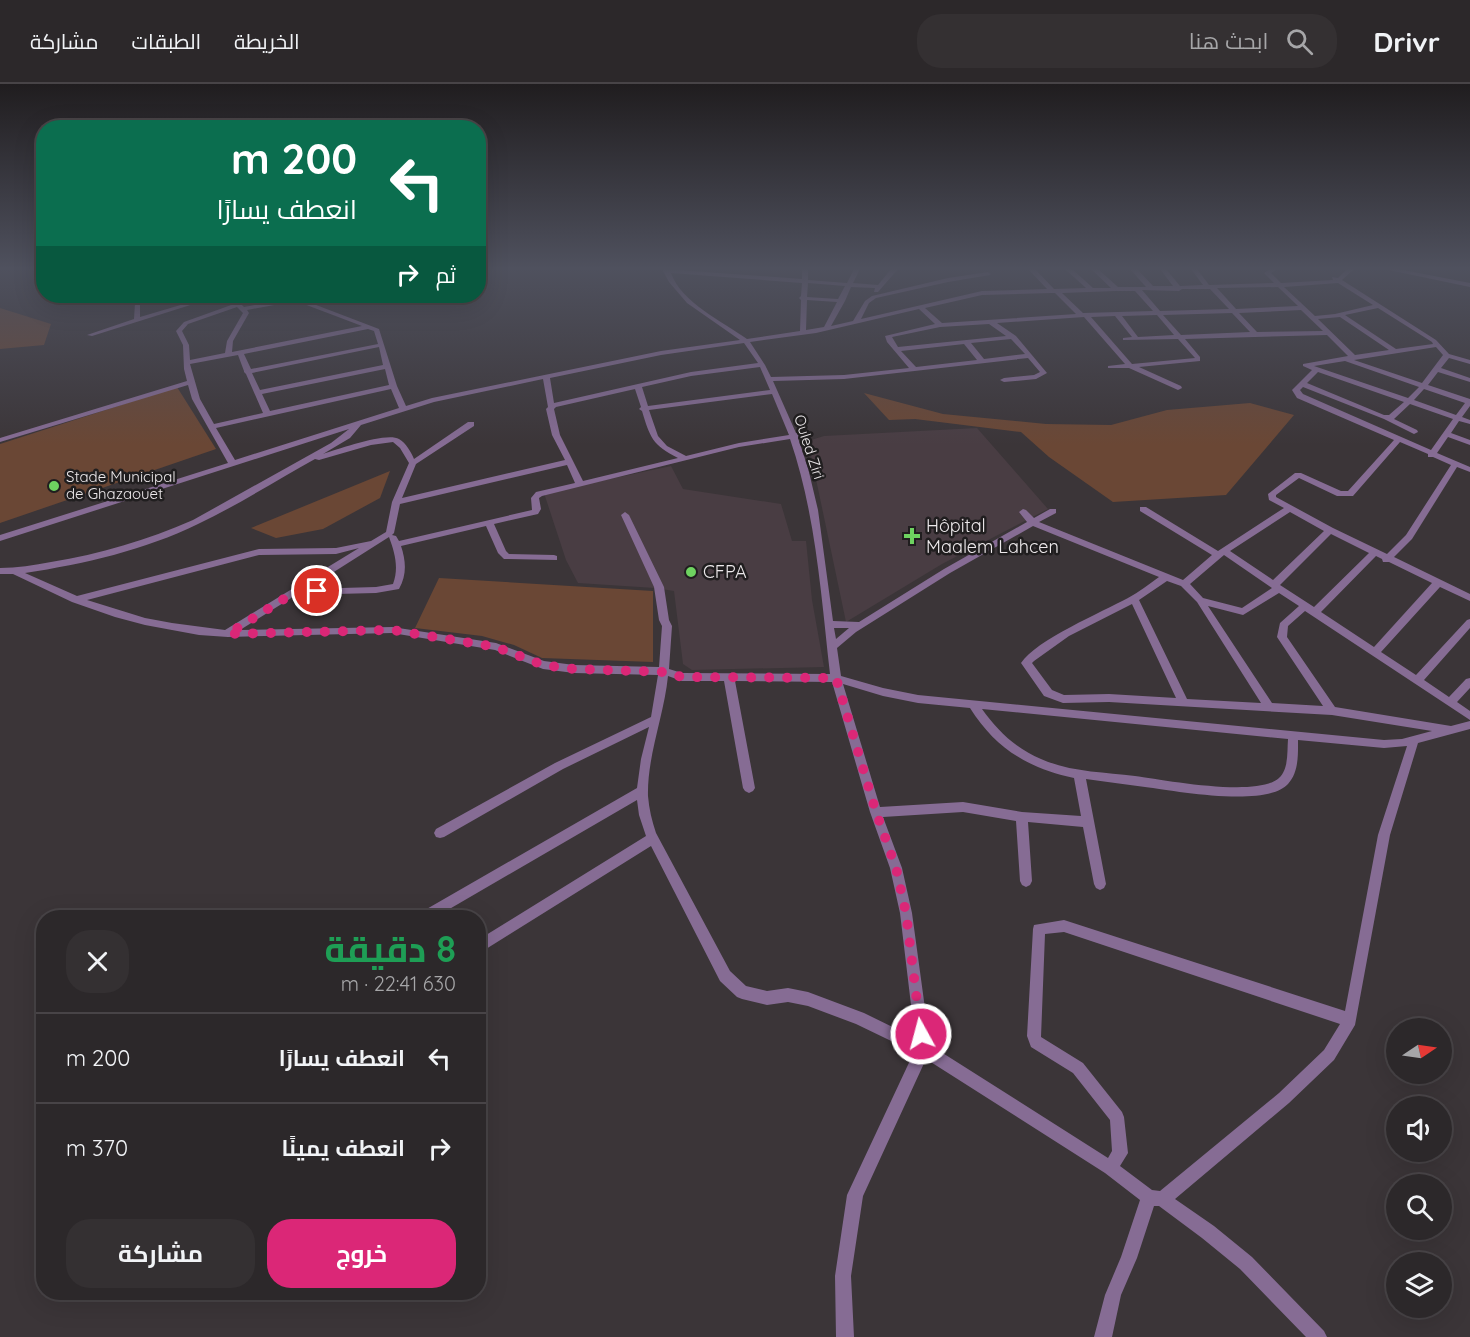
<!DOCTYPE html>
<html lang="ar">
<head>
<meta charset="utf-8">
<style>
	:root { --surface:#2c282a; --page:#343032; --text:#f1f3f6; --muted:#a6a6a8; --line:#484447; --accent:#db2777 }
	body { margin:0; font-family:Quicksand,Cairo,sans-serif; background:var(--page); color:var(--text); direction:rtl; height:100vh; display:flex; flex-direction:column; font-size:22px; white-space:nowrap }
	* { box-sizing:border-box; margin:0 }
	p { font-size:20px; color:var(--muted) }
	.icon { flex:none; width:33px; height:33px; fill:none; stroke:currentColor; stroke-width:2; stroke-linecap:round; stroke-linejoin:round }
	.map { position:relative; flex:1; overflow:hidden; direction:ltr }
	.side { position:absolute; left:36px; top:826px; width:450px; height:390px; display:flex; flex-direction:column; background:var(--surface); border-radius:24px; box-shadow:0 6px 24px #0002,0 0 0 2px var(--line); direction:rtl }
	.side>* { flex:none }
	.hud { position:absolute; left:36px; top:36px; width:450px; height:183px; border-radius:24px; box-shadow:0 6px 24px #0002,0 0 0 2px var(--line); direction:rtl; background:#0b6e4f; color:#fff; overflow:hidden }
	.needle { width:39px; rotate:77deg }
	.controls { position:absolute; left:1386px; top:934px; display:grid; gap:12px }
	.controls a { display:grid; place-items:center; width:66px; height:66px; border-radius:50%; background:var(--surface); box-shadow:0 6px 24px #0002,0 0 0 2px var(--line); font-size:30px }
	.pin { position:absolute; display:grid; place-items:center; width:51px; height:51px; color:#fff; margin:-26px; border:3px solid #fff; border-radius:50%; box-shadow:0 2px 6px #0007 }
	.me { position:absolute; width:66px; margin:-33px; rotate:353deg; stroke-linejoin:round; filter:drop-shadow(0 0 4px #0008) }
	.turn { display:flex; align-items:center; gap:21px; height:126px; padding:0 30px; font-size:27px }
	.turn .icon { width:78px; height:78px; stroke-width:2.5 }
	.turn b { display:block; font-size:42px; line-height:51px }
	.then { display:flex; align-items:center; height:57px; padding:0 30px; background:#0003; gap:12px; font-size:22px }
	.round { display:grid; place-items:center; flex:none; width:63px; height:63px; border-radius:24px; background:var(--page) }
	.summary { display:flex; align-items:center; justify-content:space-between; height:102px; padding:0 30px }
	h1 { font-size:36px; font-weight:700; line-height:45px; color:#1e9e55 }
	.action { display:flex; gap:12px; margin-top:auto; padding:12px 30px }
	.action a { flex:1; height:69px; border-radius:24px; background:var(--accent); color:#fff; font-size:24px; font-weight:700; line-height:69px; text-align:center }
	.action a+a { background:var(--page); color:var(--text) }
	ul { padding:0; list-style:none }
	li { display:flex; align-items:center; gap:18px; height:90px; padding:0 30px; border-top:2px solid var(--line) }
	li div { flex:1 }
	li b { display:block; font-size:22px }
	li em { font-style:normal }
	header { display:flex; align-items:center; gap:36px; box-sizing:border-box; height:84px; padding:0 30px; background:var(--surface); border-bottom:2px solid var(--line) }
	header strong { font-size:28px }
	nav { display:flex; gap:33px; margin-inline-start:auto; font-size:21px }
	.search { width:420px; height:54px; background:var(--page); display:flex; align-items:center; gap:15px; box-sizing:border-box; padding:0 21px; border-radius:24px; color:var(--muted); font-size:22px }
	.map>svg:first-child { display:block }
	.built { fill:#493d43 }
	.green { fill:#6a4735 }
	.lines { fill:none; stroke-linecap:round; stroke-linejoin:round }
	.minor { fill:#866c94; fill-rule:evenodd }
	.route { stroke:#db2777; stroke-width:10; stroke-dasharray:0 18 }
	.poi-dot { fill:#6ed360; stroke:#201e1f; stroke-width:2 }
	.labels { text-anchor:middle; stroke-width:5; stroke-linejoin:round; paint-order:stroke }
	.far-street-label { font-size:15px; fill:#ede9eb; stroke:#201e1f }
	.far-poi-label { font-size:15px; fill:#ede9eb; stroke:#201e1f; text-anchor:start }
	.poi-label { font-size:18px; fill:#ede9eb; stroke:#201e1f; text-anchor:start }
</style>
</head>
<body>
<header>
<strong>Drivr</strong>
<div class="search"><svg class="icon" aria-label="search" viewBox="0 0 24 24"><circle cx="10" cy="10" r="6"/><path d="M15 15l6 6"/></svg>ابحث هنا</div>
<nav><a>الخريطة</a><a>الطبقات</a><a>مشاركة</a></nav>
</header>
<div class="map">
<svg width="1470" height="1253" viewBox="0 0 1470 1253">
	<rect width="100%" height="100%" fill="#3b3538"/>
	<g class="built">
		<path d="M 977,344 L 1048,425 L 942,480 L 846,538 L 808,357 L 824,352 Z"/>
		<path d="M 671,382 L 683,405 L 781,420 L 792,457 L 806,457 L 812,516 L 824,583 L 692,586 L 683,580 L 674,507 L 655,504 L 578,499 L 566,476 L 544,409 Z"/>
	</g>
	<g class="green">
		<path d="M 0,224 L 51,240 L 44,261 L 0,265 Z"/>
		<path d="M 177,303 L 216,365 L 0,439 L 0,360 Z"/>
		<path d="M 864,309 L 943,330 L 1046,340 L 1111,341 L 1167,326 L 1250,319 L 1294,331 L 1226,411 L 1113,418 L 1049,373 L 1021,348 L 915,335 L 889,336 Z"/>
		<path d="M 390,387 L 380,414 L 323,445 L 276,454 L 251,444 Z"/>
		<path d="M 439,494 L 653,507 L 653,578 L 542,574 L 514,561 L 482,552 L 415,544 Z"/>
	</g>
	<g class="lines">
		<g class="minor">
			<path d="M 664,185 L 802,195 L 802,185 L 808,185 L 808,196 L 847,199 L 854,185 L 860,185 L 853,199 L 878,201 L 891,185 L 898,185 L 878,208 L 874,208 L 875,204 L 851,203 L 845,217 L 831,242 L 853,237 L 865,217 L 872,212 L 948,194 L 988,188 L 991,190 L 990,191 L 948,198 L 876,214 L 869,219 L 861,235 L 982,207 L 1047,205 L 1028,185 L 1035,185 L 1054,205 L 1086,204 L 1065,185 L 1072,185 L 1093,204 L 1111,204 L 1091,185 L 1098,185 L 1118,203 L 1146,203 L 1130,185 L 1137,185 L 1153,202 L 1173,202 L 1160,185 L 1166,185 L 1180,202 L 1203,201 L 1191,185 L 1197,185 L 1209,201 L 1274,199 L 1264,189 L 1270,185 L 1278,185 L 1271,189 L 1281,199 L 1333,196 L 1332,193 L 1338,194 L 1347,185 L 1354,185 L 1342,196 L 1436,256 L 1449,270 L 1470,276 L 1470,280 L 1449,274 L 1441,284 L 1470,294 L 1470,298 L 1438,288 L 1428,301 L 1470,315 L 1470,322 L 1462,333 L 1470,336 L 1470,340 L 1459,337 L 1451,349 L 1470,356 L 1470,361 L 1448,353 L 1437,369 L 1470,383 L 1470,388 L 1457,383 L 1412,455 L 1394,473 L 1470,510 L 1470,517 L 1440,503 L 1381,568 L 1416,591 L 1467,536 L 1470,535 L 1470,544 L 1424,596 L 1449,613 L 1466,595 L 1470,594 L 1470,604 L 1457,618 L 1470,627 L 1470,636 L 1305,527 L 1288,542 L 1287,553 L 1335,623 L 1451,642 L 1470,637 L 1470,645 L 1418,659 L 1390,751 L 1355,941 L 1334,976 L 1289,1019 L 1175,1115 L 1214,1142 L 1252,1173 L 1324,1247 L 1327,1253 L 1306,1253 L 1240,1185 L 1202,1154 L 1159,1122 L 1154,1122 L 1137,1174 L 1121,1211 L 1112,1253 L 1094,1253 L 1105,1211 L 1121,1173 L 1140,1116 L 1105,1089 L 926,975 L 863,1112 L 851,1192 L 854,1253 L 836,1253 L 835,1192 L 847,1111 L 914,968 L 856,940 L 808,922 L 788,918 L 767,921 L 742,915 L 737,913 L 720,897 L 651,762 L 478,870 L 478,856 L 646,752 L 639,731 L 637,716 L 434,834 L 416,834 L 418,830 L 637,704 L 641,675 L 649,643 L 563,685 L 444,753 L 440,754 L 436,753 L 434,749 L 436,745 L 555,679 L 651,633 L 658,591 L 574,589 L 543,585 L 495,566 L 392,549 L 228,553 L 199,551 L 145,541 L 115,533 L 72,518 L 13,490 L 0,490 L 0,484 C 17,484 34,481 51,478 C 100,470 147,456 193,436 L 331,359 L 349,345 L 0,457 L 0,451 L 228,379 L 192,315 L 188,301 L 0,358 L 0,354 L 187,297 L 184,285 L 183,261 L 176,247 L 184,238 L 234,220 L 227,212 L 233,212 L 244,223 L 305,212 L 315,212 L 314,213 L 303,216 L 379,245 L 397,302 L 406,322 L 432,314 L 661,267 L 740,256 L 687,219 L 669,198 L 663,187 ZM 671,189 L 802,199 L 801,212 L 799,214 L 801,216 L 800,247 L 747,255 C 723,238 681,218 671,189 ZM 808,199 L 845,202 L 838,215 L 807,213 ZM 1338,199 L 1373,221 L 1335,230 L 1315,232 L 1284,203 ZM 1278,203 L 1298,222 L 1236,225 L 1217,204 ZM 1182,205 L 1210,205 L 1229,225 L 1160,227 L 1142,206 L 1179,207 ZM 1115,207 L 1135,207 L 1153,227 L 1083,229 L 1062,209 ZM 1051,209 L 1055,209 L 1076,230 L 942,239 L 925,224 L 982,211 ZM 807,216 L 837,218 L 824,243 L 806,246 ZM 296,217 L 362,242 L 232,268 L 233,257 L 249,229 L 247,226 ZM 237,223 L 243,229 L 227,257 L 225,269 L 190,276 L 189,261 L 182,247 L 188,240 ZM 1378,224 L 1432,258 L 1433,260 L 1396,265 L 1345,231 ZM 919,225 L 935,240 L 885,252 L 887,258 L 909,284 L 844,291 L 771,293 L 765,281 L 750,258 L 816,249 ZM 1301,226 L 1323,247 L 1257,248 L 1239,229 ZM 1232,229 L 1250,248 L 1181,251 L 1163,231 ZM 1157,231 L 1174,251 L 1138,253 L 1122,232 ZM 1115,232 L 1132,253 L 1123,254 L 1123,256 L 1178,255 L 1195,274 L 1132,280 L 1091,233 ZM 1084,233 L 1125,280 L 1108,282 L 1108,284 L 1129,284 L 1178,306 L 1182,304 L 1181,302 L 1139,283 L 1200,277 L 1200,273 L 1185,255 L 1327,251 L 1348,272 L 1303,280 L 1303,282 L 1312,286 L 1292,306 L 1297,314 L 1394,356 L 1348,407 L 1341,407 L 1301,389 L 1295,389 L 1268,410 L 1269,416 L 1284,424 L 1218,467 L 1146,423 L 1140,423 L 1140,427 L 1212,471 L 1183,496 L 1039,438 L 1056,429 L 1056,425 L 1050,425 L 1034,434 L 1026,426 L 1023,425 L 1019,428 L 1027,438 L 944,485 L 859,538 L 833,537 L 818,426 L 808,384 L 798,354 L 811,350 L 807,348 L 796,349 L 773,297 L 844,295 L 1028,274 L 1040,288 L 1034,291 L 1004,294 L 1000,296 L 1004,298 L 1036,295 L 1047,289 L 1016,252 L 997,239 ZM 1340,233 L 1389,266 L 1355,271 L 1318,235 ZM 989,240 L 1006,252 L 898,263 L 892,253 L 940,243 ZM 368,245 L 374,247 L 378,260 L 251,285 L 244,270 ZM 1011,255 L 1025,270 L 984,275 L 971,259 ZM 744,259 L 758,279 L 691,288 L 554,319 L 550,294 L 661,271 ZM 964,260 L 977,276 L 916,283 L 901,267 ZM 379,263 L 383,281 L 260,306 L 252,289 ZM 1436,263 L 1443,271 L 1422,299 L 1354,276 ZM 238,271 L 244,287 L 244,288 L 246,290 L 263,329 L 214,340 L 200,315 L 190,280 ZM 1345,277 L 1419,303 L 1408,314 L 1314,282 ZM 760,283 L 770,306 L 648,322 L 642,303 L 691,292 ZM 385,285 L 389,301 L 270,327 L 262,310 ZM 1318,288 L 1404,318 L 1389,331 L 1384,331 L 1307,299 ZM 543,295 L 548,323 L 546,325 L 552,351 L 565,376 L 402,414 L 416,380 L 474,342 L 474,338 L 468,338 L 414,375 C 411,368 406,359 399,355 C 386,348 339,365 323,370 L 350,354 L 361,341 L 434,318 ZM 1303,303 L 1384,335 L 1414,350 L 1418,348 L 1417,346 L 1394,335 L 1410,320 L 1453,335 L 1431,366 L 1303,310 L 1300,306 ZM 391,305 L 399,324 L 235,376 L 216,344 ZM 635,305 L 641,323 L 639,325 L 642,327 C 650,353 652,361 678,374 L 583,397 L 560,351 L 554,325 L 556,323 ZM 1424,305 L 1465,319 L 1456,331 L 1414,316 ZM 772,310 L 789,351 L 739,359 L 686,372 L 667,362 L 658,352 L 649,326 ZM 790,355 C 816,431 821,511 830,590 L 682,589 L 669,585 L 672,542 L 669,536 L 664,503 L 629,431 L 625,428 L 621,431 L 654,503 L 659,536 L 662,542 L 659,583 L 574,581 L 544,577 L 496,559 L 392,543 L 240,546 L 296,511 L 376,509 L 399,505 C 407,491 406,477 401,462 L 486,442 L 498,469 L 504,475 L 557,476 L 557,472 L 554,471 L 509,470 L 506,467 L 494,440 L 538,430 L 541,425 L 539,414 L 542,412 L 739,363 ZM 393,358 L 400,364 L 409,379 L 392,418 L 386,448 L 371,457 L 336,464 L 259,465 L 77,512 L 25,489 C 84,480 145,466 198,440 C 238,421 277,396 315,375 L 319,376 L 371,361 ZM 1400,358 L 1428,370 L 1428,373 L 1433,373 L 1451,381 L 1406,451 L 1387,470 L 1333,444 L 1276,413 L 1276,411 L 1299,394 L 1337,412 L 1353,412 ZM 567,381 L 575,399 L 536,408 L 531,414 L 532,426 L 399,457 L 396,452 L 392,451 L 394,449 L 400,420 ZM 1290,428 L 1324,447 L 1273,496 L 1230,467 ZM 1033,442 L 1159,493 C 1149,500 1139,508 1128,514 C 1102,528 1036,556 1021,579 L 1044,612 L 1063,619 L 1109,618 L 1332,631 L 1432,647 L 1402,655 L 1384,656 L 918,611 L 883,604 L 841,592 L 837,564 L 856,548 L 950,489 ZM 1331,450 L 1369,469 L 1314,523 L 1280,501 ZM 389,453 C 395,469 399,484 393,500 L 376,503 L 307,505 ZM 359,464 L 225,546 L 172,539 L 145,534 L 87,516 L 259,471 L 336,470 ZM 1224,471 L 1272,504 L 1242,524 L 1203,514 L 1190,500 ZM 1376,472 L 1382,475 L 1383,478 L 1389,478 L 1432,499 L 1374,563 L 1321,528 ZM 1167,497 L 1181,502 L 1197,518 L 1261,619 L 1187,615 L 1139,516 ZM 1279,509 L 1299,522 L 1280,539 L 1277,553 L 1323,622 L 1272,619 L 1208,522 L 1243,531 ZM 1132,520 L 1176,614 L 1109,610 L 1064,611 L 1052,606 L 1032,579 L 1034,577 L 1069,552 ZM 834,544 L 849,544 L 836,555 ZM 668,592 L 682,597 L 724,597 L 743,704 L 745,707 L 749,709 L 753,707 L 755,704 L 735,597 L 832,598 L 870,728 L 890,784 L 900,829 L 915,954 L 864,929 L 808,908 L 788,904 L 767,907 L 746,902 L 730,887 L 656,749 C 652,737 649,725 648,712 C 647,672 664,632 668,592 ZM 843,600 L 883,612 L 918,619 L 970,624 C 996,665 1028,684 1074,694 L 1081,732 L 1022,728 L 963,718 L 880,723 ZM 982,625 L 1288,655 C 1287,667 1289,685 1279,694 C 1258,714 1164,696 1135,692 C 1103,688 1070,688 1041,675 C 1016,665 997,646 982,625 ZM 1298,656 L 1384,664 L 1407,662 L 1378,751 L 1345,927 L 1064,836 L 1034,841 L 1033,845 L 1027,952 L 1031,963 L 1073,989 L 1110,1036 L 1112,1067 L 1108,1074 L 930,961 L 912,829 L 902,784 L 883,733 L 963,728 L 1016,737 L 1020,797 L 1022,801 L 1026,803 L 1030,801 L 1032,797 L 1028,738 L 1083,743 L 1094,800 L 1096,804 L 1100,806 L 1104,804 L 1106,800 L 1086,695 C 1105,698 1125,700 1145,703 C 1176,707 1266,724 1288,700 C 1299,688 1298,670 1298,656 ZM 1064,848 L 1340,940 L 1324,966 L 1279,1009 L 1160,1107 L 1152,1106 L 1120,1082 L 1128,1069 L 1124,1033 L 1122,1028 L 1083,979 L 1041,953 L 1045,850 Z"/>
			<path d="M 1384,185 L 1398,185 L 1470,199 L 1470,203 Z"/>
			<path d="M 155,212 L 163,212 L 140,221 L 140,233 L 211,212 L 219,212 L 92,252 L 87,251 L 134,235 L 135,219 Z"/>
		</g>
	</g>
	<linearGradient id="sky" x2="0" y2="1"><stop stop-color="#201d1f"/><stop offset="0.51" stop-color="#4f515e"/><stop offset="1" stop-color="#4f515e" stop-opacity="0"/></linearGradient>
	<rect width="1470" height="361" fill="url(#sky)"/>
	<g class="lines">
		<path class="route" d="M 317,507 L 295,508 L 228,550 L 392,546 L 496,563 L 543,581 L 574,585 L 664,588 L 682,593 L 836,594 L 876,728 L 896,784 L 906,829 L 921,950"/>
	</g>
	<g class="poi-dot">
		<circle cx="54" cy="402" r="6"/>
		<path d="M909 443h6v6h6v6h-6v6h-6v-6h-6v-6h6z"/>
		<circle cx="691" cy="488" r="6"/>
	</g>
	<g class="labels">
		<g class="far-street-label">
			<text transform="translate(809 363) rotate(72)" y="5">Ouled Ziri</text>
		</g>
		<g class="far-poi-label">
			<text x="66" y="398">Stade Municipal<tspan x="66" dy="17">de Ghazaouet</tspan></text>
		</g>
		<g class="poi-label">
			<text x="926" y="448">Hôpital<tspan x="926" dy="21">Maalem Lahcen</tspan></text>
			<text x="703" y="494">CFPA</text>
		</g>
	</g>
</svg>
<div class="controls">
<a><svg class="needle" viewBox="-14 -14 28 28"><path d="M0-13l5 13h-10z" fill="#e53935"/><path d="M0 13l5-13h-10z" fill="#a6a6a8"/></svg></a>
<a><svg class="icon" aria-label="sound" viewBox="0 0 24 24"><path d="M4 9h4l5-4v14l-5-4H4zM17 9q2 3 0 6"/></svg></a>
<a><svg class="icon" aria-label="search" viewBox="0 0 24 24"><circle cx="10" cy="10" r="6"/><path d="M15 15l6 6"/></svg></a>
<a><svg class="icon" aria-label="layers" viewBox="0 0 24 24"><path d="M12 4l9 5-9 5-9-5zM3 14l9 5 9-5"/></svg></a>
</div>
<div class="pin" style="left:317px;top:507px;background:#d93025"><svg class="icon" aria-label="arrive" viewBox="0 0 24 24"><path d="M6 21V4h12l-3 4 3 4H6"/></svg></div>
<svg class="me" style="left:921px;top:950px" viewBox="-20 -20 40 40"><circle r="17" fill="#db2777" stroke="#fff" stroke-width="3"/><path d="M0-11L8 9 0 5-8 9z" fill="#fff"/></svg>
<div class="hud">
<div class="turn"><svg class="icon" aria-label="left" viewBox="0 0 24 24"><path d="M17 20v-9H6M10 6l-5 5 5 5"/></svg><div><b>200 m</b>انعطف يسارًا</div></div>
<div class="then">ثم<svg class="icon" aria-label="right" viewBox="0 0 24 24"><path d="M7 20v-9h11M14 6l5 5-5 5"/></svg></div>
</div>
<section class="side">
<div class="summary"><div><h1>8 دقيقة</h1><p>630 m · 22:41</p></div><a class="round"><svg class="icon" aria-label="close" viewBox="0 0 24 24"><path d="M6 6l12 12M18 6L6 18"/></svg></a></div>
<ul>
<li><svg class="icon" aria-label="left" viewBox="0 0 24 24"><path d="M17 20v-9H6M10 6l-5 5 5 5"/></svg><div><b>انعطف يسارًا</b></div><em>200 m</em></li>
<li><svg class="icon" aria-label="right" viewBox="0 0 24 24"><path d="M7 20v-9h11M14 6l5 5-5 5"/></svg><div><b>انعطف يمينًا</b></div><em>370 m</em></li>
</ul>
<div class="action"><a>خروج</a><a>مشاركة</a></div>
</section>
</div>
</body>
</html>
